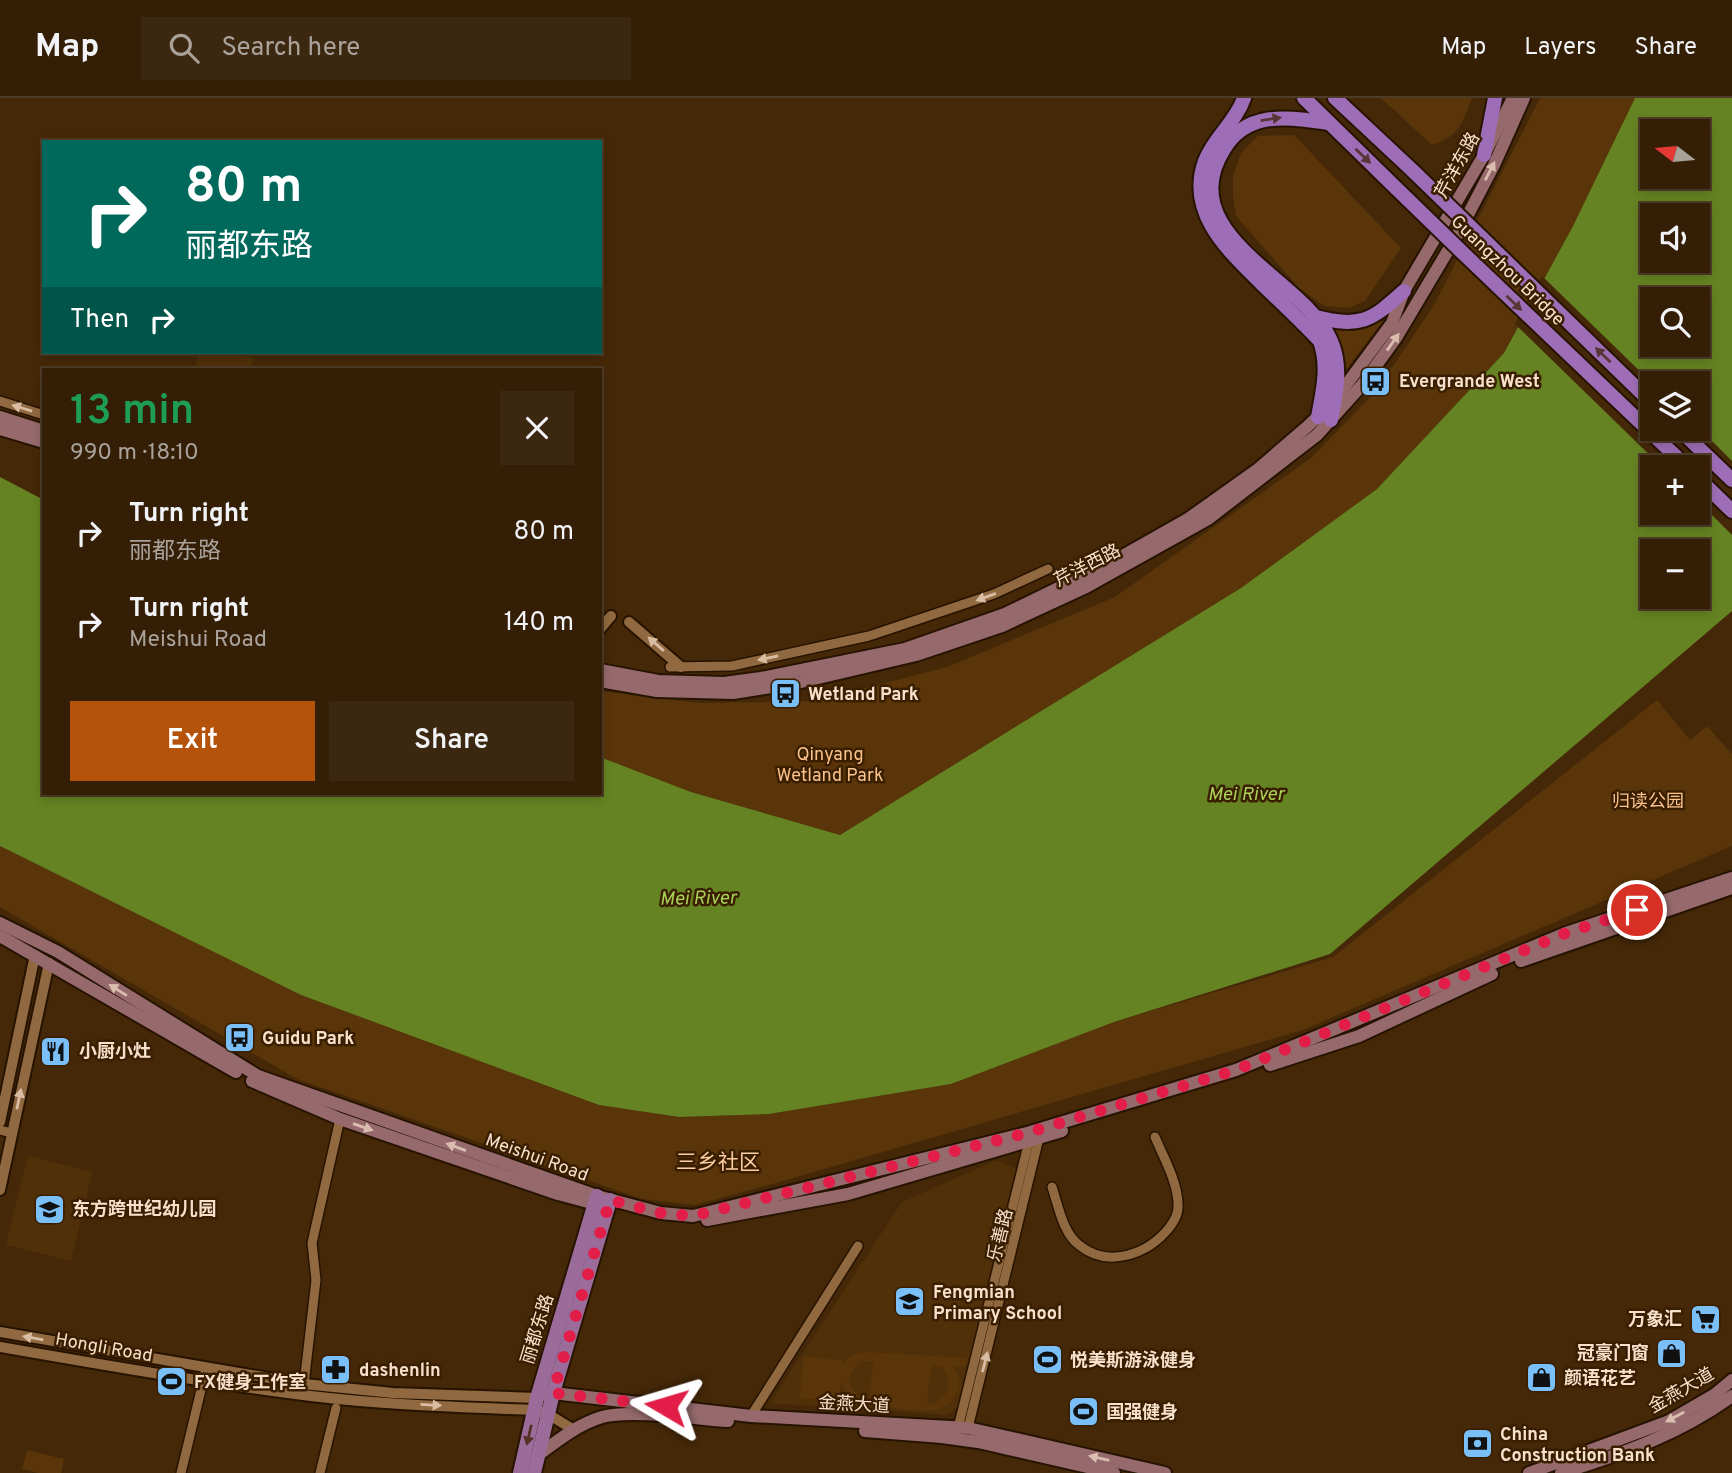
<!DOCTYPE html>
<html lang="en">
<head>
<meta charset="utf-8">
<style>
	:root { --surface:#341e06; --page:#3c2710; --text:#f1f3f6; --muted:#a9a29b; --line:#4e3c28; --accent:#b45309 }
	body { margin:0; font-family:Overpass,"Noto Sans SC",sans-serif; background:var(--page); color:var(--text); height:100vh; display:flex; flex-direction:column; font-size:26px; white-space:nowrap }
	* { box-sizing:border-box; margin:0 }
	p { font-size:23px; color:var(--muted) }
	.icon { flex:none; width:38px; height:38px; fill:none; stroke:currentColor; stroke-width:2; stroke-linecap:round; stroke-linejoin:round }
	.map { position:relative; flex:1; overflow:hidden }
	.sheet { position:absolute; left:42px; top:270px; width:560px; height:427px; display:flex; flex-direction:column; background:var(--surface); border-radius:0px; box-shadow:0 4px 10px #0003,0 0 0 2px var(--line) }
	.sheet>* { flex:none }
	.top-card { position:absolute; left:42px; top:42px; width:560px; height:214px; border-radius:0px; box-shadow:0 4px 10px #0003,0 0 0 2px var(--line); background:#00695c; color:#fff; overflow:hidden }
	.needle { width:46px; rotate:286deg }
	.tools { position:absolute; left:1640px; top:21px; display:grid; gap:14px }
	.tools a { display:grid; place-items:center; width:70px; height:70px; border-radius:0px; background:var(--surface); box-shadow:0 4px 10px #0003,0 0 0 2px var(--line); font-size:35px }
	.pin { position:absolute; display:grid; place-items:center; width:60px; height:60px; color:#fff; margin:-30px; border:4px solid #fff; border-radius:50%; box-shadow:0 2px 7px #0007 }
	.me { position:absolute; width:77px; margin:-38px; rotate:277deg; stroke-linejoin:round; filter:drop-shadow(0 0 5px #0008) }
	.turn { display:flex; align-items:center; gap:24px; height:147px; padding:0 28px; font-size:32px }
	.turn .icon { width:91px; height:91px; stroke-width:2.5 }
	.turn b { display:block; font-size:49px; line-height:60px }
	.then { display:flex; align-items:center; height:66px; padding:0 28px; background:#0003; gap:14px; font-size:26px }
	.round { display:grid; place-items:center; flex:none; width:74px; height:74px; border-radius:0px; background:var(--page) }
	.overview { display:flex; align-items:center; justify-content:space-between; height:119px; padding:0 28px }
	h1 { font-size:42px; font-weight:600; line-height:52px; color:#1e9e55 }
	.button { display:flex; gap:14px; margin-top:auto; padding:14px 28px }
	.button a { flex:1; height:80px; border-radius:0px; background:var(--accent); color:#fff; font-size:28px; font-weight:600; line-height:80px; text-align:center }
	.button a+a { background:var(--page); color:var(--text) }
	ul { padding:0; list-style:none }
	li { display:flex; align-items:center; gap:21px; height:91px; padding:0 28px }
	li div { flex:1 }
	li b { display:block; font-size:26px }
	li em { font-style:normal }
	header { display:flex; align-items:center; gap:42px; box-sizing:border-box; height:98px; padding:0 35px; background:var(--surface); border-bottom:2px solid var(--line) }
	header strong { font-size:33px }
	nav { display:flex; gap:38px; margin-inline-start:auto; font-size:24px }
	.search { width:490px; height:63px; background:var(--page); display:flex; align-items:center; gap:18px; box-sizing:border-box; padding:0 24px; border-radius:0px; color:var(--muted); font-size:26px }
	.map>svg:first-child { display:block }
	.built { fill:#503009 }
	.green { fill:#5a3509; fill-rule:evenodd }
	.water { fill:#658322; fill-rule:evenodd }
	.pier { fill:#452808 }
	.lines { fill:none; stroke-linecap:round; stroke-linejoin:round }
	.minor-casing { stroke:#261300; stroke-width:12 }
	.tertiary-casing { stroke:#261300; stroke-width:14 }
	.secondary-casing { stroke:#261300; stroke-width:16 }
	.primary-casing { stroke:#261300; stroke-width:18 }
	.trunk-casing { stroke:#261300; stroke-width:18 }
	.minor { stroke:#916940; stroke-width:9 }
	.tertiary { stroke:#916940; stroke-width:10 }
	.secondary { stroke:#966a6d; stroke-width:12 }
	.primary { stroke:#9b6c99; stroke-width:14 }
	.trunk { stroke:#9e6db7; stroke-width:14 }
	.trunk-bridge-casing { stroke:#261300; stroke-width:18; stroke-linecap:butt }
	.trunk-bridge { stroke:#9e6db7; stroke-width:14 }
	.oneway { fill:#583637 }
	.oneway2 { fill:#dbbdb0 }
	.oneway3 { fill:#d9bda2 }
	.oneway4 { fill:#523226 }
	.route { stroke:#e11d48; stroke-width:12; stroke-dasharray:0 21.6 }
	.labels { text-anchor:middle; stroke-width:5; stroke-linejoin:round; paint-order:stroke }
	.street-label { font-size:18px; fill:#f8e1cc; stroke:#3a1e00 }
	.poi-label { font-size:18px; font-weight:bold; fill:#f8e1cc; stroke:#3a1e00; text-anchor:start }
	.park-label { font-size:18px; fill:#fac38d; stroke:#3a1e00 }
	.water-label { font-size:19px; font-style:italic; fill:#aad258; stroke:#3a1e00 }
	.quarter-label { font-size:21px; fill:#fccea3; stroke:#3a1e00 }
</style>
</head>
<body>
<header>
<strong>Map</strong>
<div class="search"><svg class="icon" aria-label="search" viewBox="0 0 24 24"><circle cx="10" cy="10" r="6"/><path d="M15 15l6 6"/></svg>Search here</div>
<nav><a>Map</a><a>Layers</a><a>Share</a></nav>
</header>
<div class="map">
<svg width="1732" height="1375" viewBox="0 0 1732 1375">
	<rect width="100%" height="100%" fill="#452808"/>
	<g class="built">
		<path d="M 199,254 L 233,254 L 254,260 L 251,271 L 194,271 Z"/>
		<path d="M 28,1058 L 92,1074 L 71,1163 L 6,1147 Z"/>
		<path d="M 997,1062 L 1017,1071 L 958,1309 L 947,1317 L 770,1305 L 902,1104 Z"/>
	</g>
	<g class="green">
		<path d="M 1381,0 L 1472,0 C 1462,25 1460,38 1432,47 Z"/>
		<path d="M 1540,0 L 1635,0 L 1573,128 L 1504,255 L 1377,391 L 1241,490 L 840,737 L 691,694 L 600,659 L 600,593 L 700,605 L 815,603 L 947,569 L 1115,499 L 1311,360 L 1377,292 L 1434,207 Z"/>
		<path d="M 1294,37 L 1401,150 L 1365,203 L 1349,210 L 1324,208 L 1298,189 L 1236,118 L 1233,99 L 1233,77 L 1241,55 L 1258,38 Z"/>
		<path d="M 1383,223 L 1344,274 L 1342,254 L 1334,231 L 1359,230 Z"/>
		<path d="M 1657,602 L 1690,642 L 1707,628 L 1732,656 L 1732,748 L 1303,932 L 776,1085 L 695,1107 L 642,1101 L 297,981 L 0,809 L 0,748 L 301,897 L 599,1007 L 679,1019 L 769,1016 L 951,986 L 1114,924 L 1333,859 Z"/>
		<path d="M 865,1254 L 967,1260 L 965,1269 L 953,1268 C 959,1277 961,1284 957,1294 C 946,1322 913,1312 889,1309 C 879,1308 866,1309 857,1305 C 848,1300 843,1293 841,1284 L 839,1303 L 800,1300 L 803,1259 L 843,1262 L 842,1271 C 846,1259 853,1255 865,1254 ZM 861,1263 L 873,1263 L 869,1301 L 859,1298 L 849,1285 L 851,1274 ZM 931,1267 L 942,1269 C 954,1284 950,1297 933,1306 L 927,1305 Z"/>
		<path d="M 27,1352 L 64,1361 L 61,1375 L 38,1375 L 22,1371 Z"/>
	</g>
	<path class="water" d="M 1635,0 L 1732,0 L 1732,513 L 1330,856 L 1114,924 L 951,986 L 769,1016 L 679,1019 L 599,1007 L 301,897 L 0,748 L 0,379 L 44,402 L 44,695 L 600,695 L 600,659 L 691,694 L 840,737 L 1241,490 L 1377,391 L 1504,255 L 1573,128 ZM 1652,33 L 1698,33 L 1698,79 L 1652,79 ZM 1652,117 L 1698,117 L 1698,163 L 1652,163 ZM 1652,201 L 1698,201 L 1698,247 L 1652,247 ZM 1652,285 L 1698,285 L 1698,331 L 1652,331 ZM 1652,369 L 1698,369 L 1698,415 L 1652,415 ZM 1652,453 L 1698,453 L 1698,499 L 1652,499 Z"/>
	<path class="pier" d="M 1542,178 L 1652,285 L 1652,331 L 1698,329 L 1732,363 L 1732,437 L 1698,403 L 1698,369 L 1662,369 L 1515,226 Z"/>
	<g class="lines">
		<defs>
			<g id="minor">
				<path d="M 0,303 L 44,317"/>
				<path d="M 670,569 L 732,568 L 869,538 L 994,496 L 1048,471"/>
				<path d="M 0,1032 L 12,1035"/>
				<path d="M 1052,1089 C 1058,1107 1063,1135 1079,1147 C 1108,1171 1148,1156 1169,1130 C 1175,1122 1179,1115 1178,1105 C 1177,1083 1164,1060 1155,1039"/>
				<path d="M 304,1286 L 316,1182 L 312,1145 L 340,1021"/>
				<path d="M 751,1318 L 858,1148"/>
				<path d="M 958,1330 L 1029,1043 L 1028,1040"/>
				<path d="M 968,1330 L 1039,1040 L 1039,1036"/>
				<path d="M 181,1375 L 206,1271"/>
				<path d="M 320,1375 L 336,1310"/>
			</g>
			<g id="tertiary">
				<path d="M 629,524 L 681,569"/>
				<path d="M 600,531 L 611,518"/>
				<path d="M 0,1024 L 35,857"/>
				<path d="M 0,1092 L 49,865"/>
				<path d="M 0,1234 L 304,1286 L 393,1295 L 537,1300"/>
				<path d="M 0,1249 C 103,1267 207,1285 311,1298 C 385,1307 460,1309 535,1312 L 548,1316 L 574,1332"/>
			</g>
			<g id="secondary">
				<path d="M 0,319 L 44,333"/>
				<path d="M 0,331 L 44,344"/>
				<path d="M 600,572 L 658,583 L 724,585 L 761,580 L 905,551 L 1005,516 L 1112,464 L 1188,421 L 1257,372 L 1308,328 L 1335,302 L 1392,225 L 1404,193 L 1484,57 L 1513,0"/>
				<path d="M 600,583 L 657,593 L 733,595 L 797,585 L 916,557 L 1002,528 L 1086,489 L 1208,421 L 1317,337 L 1362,287 L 1396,240 L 1459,134 L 1494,67 L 1524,0"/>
				<path d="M 0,825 L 58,854 L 258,978 L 597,1098 L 661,1115 L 693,1118 L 1027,1035 L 1236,972 L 1566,835 L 1732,780"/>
				<path d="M 0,838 L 236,974"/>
				<path d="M 1521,863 L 1732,790"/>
				<path d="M 1270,967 L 1359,938 L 1492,876"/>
				<path d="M 252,983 L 340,1021 L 558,1096 L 603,1108"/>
				<path d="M 707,1122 L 848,1096 L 1062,1033"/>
				<path d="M 546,1297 L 553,1295 L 751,1318 L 968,1330 L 1165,1375"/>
				<path d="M 865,1333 L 942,1339 L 978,1344 L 1114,1375"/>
				<path d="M 537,1358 C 557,1343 578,1326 602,1319 C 631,1311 696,1321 728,1323"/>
				<path d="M 1529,1375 L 1669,1323 L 1714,1297 L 1732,1282"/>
				<path d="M 1561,1375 C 1622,1356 1680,1336 1732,1298"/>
			</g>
			<g id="primary">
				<path d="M 520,1375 L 537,1300 L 597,1098"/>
				<path d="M 534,1375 L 553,1295 L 610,1102"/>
			</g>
			<g id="trunk">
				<path d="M 1244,0 C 1236,24 1214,39 1205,63 C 1186,115 1229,153 1262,186 C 1282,205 1301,223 1320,243 C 1329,269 1323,292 1318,319"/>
				<path d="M 1304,0 L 1397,91"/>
				<path d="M 1335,0 L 1413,73"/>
				<path d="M 1329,25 C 1290,20 1248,11 1224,51 C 1170,138 1305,181 1331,243 C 1342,268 1336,297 1331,322"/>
				<path d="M 1484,57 L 1495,0"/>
				<path d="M 1481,139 L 1652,305"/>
				<path d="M 1465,157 L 1687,369"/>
				<path d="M 1316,219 C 1361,230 1371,223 1404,193"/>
				<path d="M 1679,331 L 1732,382"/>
				<path d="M 1698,380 L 1732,413"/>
			</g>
		</defs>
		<use href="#minor" class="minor-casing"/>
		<use href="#tertiary" class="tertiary-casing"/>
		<use href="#secondary" class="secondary-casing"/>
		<use href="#primary" class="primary-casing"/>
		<use href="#trunk" class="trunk-casing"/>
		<use href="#minor" class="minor"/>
		<use href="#tertiary" class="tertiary"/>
		<use href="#secondary" class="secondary"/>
		<use href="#primary" class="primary"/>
		<use href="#trunk" class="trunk"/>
		<defs>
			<g id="trunk-bridge">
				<path d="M 1413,73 L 1481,139"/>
				<path d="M 1397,91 L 1465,157"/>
			</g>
		</defs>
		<use href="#trunk-bridge" class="trunk-bridge-casing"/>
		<use href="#trunk-bridge" class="trunk-bridge"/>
	</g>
	<defs><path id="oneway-solid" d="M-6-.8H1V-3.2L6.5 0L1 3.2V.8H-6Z" transform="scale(1.75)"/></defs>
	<g class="oneway">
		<use href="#oneway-solid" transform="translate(1271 21) rotate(-9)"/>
		<use href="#oneway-solid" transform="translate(1363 58) rotate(44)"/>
		<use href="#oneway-solid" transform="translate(1514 205) rotate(44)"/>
		<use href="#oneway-solid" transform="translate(1603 257) rotate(-136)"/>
	</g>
	<g class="oneway2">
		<use href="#oneway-solid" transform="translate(1490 73) rotate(-63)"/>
		<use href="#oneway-solid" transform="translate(1393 244) rotate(-55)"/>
		<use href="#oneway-solid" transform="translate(118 892) rotate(-148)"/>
		<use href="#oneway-solid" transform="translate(363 1029) rotate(19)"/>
		<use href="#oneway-solid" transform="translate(456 1049) rotate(-160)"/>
		<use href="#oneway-solid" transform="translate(1675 1319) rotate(152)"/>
		<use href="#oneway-solid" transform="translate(1099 1360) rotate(-167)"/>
	</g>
	<g class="oneway3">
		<use href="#oneway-solid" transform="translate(22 310) rotate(-163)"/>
		<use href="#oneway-solid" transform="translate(986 499) rotate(160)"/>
		<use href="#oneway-solid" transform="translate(656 546) rotate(-139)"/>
		<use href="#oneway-solid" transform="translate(768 560) rotate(168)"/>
		<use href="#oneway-solid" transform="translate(19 1001) rotate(-78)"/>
		<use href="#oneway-solid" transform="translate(33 1240) rotate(-170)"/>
		<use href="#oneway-solid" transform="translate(985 1264) rotate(-76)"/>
		<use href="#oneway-solid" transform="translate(431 1307) rotate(3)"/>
	</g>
	<use class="oneway4" href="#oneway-solid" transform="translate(529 1337) rotate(103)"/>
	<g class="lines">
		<path class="route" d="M 666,1308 L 553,1295 L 610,1102 L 660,1115 L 693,1118 L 1027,1035 L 1236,972 L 1566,835 L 1637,812"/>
	</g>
	<defs>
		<symbol id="bus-square" viewBox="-11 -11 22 22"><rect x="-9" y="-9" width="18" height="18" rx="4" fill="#7abff8" stroke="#3a1e00"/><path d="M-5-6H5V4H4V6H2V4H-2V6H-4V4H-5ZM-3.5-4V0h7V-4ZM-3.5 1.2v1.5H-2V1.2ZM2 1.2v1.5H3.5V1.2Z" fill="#111"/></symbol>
		<symbol id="restaurant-square" viewBox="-11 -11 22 22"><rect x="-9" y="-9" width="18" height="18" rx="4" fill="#7abff8" stroke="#3a1e00"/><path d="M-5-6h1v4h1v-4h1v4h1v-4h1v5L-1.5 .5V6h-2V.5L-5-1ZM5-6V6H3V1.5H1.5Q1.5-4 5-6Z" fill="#111"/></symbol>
		<symbol id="school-square" viewBox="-11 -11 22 22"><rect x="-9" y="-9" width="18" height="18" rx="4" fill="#7abff8" stroke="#3a1e00"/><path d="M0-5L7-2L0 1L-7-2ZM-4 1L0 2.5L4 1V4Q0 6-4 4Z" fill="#111"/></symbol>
		<symbol id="supermarket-square" viewBox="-11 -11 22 22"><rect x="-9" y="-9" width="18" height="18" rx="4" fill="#7abff8" stroke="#3a1e00"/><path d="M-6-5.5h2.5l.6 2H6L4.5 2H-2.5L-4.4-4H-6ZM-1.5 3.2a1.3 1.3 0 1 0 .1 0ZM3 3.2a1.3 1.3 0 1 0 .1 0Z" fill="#111"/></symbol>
		<symbol id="shop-square" viewBox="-11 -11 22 22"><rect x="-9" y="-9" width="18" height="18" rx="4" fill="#7abff8" stroke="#3a1e00"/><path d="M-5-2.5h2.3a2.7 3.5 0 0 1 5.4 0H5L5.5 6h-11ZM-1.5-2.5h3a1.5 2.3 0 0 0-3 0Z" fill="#111"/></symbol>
		<symbol id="stadium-square" viewBox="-11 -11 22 22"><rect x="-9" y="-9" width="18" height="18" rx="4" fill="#7abff8" stroke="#3a1e00"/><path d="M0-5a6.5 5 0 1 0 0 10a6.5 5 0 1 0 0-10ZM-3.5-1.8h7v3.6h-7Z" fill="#111"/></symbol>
		<symbol id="pharmacy-square" viewBox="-11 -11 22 22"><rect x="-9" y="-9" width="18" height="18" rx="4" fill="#7abff8" stroke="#3a1e00"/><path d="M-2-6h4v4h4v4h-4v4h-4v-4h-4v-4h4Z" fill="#111"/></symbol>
		<symbol id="bank-square" viewBox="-11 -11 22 22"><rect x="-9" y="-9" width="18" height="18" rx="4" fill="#7abff8" stroke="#3a1e00"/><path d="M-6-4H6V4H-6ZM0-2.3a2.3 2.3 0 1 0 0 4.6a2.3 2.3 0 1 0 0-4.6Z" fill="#111"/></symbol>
	</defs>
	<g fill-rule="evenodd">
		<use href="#bus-square" x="1358" y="266" width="35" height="35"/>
		<use href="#bus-square" x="768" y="578" width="35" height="35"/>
		<use href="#bus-square" x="222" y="922" width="35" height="35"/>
		<use href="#restaurant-square" x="38" y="936" width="35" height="35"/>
		<use href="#school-square" x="32" y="1094" width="35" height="35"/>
		<use href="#school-square" x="892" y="1186" width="35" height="35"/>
		<use href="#supermarket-square" x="1688" y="1204" width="35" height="35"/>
		<use href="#shop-square" x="1654" y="1238" width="35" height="35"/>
		<use href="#stadium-square" x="1030" y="1244" width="35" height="35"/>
		<use href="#pharmacy-square" x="318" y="1254" width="35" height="35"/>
		<use href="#shop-square" x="1524" y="1262" width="35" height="35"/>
		<use href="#stadium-square" x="154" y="1266" width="35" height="35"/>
		<use href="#stadium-square" x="1066" y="1296" width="35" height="35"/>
		<use href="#bank-square" x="1460" y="1328" width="35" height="35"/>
	</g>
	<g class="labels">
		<g class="street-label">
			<text transform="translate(1457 67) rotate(-61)" y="6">芹洋东路</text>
			<text transform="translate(1508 172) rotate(44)" y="6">Guangzhou Bridge</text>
			<text transform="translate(1087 467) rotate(-27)" y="6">芹洋西路</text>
			<text transform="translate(537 1059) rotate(20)" y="6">Meishui Road</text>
			<text transform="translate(1000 1137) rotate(-76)" y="6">乐善路</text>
			<text transform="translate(537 1231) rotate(-73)" y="6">丽都东路</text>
			<text transform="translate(104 1249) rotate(10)" y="6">Hongli Road</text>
			<text transform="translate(1681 1292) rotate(-30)" y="6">金燕大道</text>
			<text transform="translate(854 1306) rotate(3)" y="6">金燕大道</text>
		</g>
		<g class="poi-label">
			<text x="1399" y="289">Evergrande West</text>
			<text x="808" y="602">Wetland Park</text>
			<text x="262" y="946">Guidu Park</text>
			<text x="79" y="959">小厨小灶</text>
			<text x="72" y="1117">东方跨世纪幼儿园</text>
			<text x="933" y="1200">Fengmian<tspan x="933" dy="21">Primary School</tspan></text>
			<text x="1682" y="1227" text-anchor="end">万象汇</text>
			<text x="1649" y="1261" text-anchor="end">冠豪门窗</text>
			<text x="1070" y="1268">悦美斯游泳健身</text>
			<text x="359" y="1278">dashenlin</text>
			<text x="1564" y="1286">颜语花艺</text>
			<text x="194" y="1290">FX健身工作室</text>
			<text x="1106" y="1320">国强健身</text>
			<text x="1500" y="1342">China<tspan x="1500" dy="21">Construction Bank</tspan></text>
		</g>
		<g class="park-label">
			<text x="830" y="662">Qinyang<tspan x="830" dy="21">Wetland Park</tspan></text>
			<text x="1648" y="709">归读公园</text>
		</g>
		<g class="water-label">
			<text x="1246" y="702">Mei River</text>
			<text transform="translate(698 799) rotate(-1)" y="7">Mei River</text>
		</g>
		<g class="quarter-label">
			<text x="718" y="1071">三乡社区</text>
		</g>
	</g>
</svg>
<div class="tools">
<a><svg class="needle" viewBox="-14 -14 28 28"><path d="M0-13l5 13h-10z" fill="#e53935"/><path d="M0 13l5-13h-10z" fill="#a9a29b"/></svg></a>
<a><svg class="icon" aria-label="sound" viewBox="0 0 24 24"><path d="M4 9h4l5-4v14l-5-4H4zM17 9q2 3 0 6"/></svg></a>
<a><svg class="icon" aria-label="search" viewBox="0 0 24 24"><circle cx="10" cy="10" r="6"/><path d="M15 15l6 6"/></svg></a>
<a><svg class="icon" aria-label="layers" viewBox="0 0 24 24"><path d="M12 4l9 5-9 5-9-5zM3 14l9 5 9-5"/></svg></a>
<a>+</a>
<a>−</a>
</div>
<div class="pin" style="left:1637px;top:812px;background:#d93025"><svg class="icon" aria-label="arrive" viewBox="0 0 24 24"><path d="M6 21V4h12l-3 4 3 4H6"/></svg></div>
<svg class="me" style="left:666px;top:1308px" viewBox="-20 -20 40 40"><path d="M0-17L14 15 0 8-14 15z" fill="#e11d48" stroke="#fff" stroke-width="4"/></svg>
<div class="top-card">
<div class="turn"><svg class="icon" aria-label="right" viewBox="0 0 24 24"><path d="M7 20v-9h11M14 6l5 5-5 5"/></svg><div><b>80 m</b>丽都东路</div></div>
<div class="then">Then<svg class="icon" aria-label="right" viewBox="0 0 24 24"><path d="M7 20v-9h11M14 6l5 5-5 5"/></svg></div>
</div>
<section class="sheet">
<div class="overview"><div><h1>13 min</h1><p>990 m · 18:10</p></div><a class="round"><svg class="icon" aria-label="close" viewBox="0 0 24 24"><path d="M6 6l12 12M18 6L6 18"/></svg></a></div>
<ul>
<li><svg class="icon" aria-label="right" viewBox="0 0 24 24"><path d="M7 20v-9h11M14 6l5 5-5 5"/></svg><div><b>Turn right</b><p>丽都东路</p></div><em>80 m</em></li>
<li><svg class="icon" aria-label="right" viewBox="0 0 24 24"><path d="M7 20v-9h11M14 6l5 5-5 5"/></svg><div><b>Turn right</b><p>Meishui Road</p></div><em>140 m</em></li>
</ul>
<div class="button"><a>Exit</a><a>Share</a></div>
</section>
</div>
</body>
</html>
